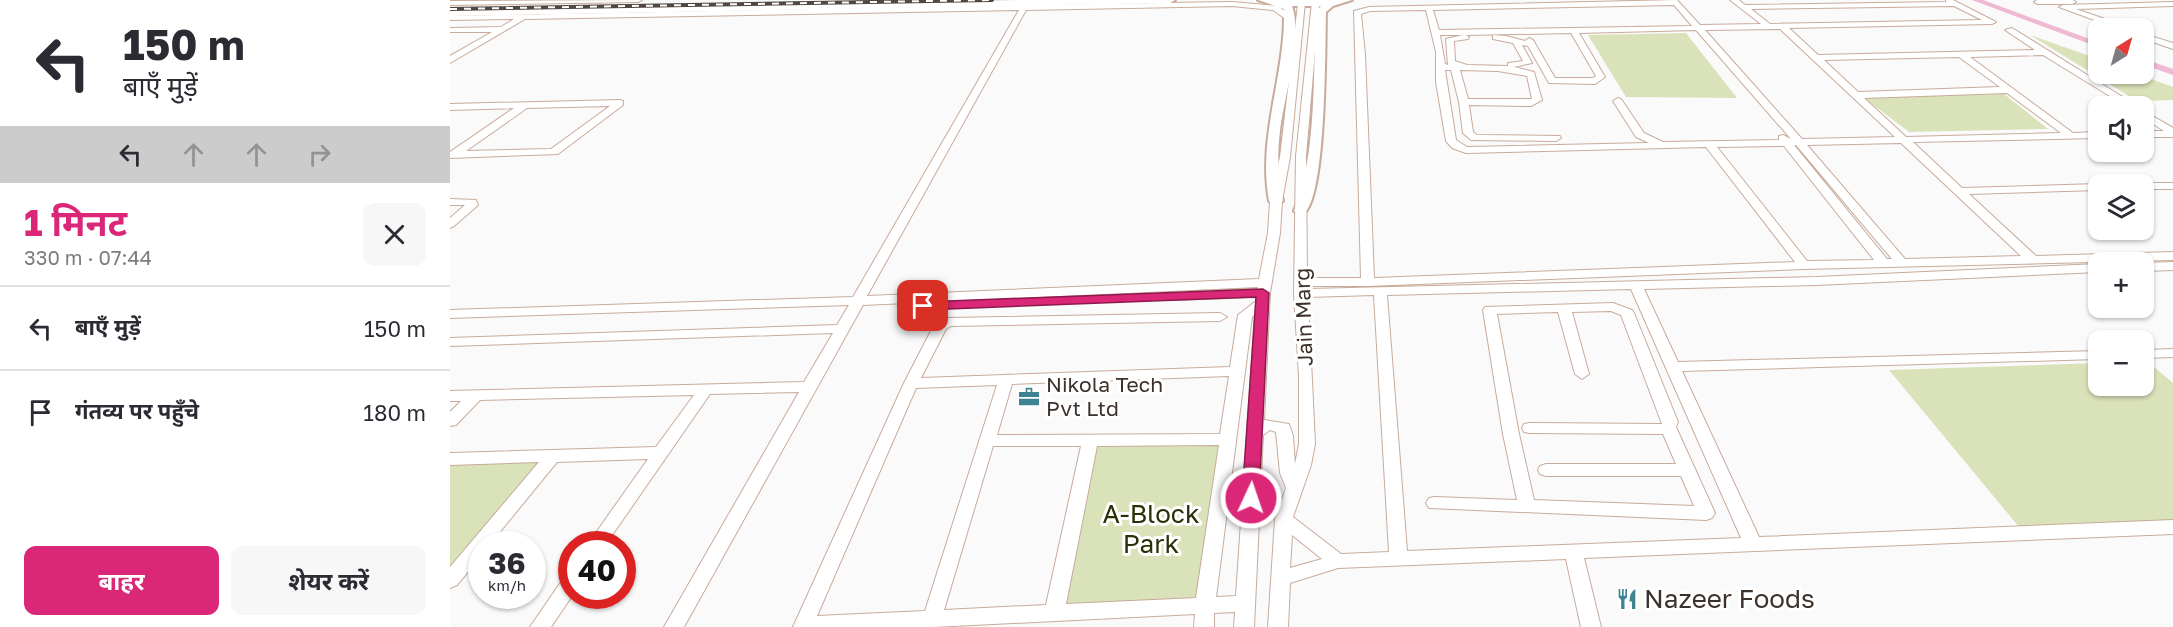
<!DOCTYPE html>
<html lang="hi">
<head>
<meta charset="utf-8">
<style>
	:root { --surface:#fff; --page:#f7f7f7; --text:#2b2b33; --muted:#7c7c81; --line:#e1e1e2; --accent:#db2777 }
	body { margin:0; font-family:"Golos Text","Noto Sans Devanagari",sans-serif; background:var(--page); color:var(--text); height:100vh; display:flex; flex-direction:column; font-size:22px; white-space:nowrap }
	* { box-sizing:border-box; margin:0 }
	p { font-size:20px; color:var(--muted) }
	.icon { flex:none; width:33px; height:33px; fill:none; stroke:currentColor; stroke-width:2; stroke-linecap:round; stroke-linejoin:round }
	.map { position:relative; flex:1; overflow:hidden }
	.details { display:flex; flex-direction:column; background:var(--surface); width:450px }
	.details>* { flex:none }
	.guide { background:#fff; color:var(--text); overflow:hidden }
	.needle { width:39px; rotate:37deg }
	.fabs { position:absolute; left:1638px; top:18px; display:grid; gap:12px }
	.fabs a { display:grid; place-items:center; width:66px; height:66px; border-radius:12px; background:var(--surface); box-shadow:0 2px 4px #0004; font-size:30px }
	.speed { position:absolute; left:18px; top:531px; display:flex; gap:12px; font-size:30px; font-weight:700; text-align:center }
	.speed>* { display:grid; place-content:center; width:78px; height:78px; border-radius:50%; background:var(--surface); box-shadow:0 2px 4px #0004; line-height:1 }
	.speed small { font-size:15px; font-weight:400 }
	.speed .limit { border:9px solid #d22; background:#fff; color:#111 }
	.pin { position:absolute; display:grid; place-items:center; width:51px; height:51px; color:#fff; margin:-26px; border-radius:12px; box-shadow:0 3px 9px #0006 }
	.me { position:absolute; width:66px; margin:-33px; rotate:3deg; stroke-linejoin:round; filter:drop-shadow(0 0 4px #0008) }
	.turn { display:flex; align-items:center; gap:21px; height:126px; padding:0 24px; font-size:27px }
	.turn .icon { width:78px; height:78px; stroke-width:2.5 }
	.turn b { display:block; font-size:42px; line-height:51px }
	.lanes { display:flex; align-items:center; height:57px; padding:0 24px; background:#0003; justify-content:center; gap:30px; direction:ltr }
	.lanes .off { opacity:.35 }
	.round { display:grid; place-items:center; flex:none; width:63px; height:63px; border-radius:12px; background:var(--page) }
	.headline { display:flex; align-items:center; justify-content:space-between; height:102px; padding:0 24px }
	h1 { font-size:36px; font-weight:700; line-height:45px; color:var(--accent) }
	.button { display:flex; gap:12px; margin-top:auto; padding:12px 24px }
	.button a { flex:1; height:69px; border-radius:12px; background:var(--accent); color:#fff; font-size:24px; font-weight:700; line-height:69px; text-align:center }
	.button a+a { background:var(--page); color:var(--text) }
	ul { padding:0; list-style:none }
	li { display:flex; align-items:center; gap:18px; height:84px; padding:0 24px; border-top:2px solid var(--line) }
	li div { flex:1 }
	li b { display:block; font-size:22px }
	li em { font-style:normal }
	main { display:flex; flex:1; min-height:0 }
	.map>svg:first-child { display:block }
	.green { fill:#dae2b9 }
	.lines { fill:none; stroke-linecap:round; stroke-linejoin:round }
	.canal { fill:#efb9d4; fill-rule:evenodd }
	.minor-casing { stroke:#c8ab9b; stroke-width:2 }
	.major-casing { stroke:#c8ab9b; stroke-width:4 }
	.minor { fill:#fff; fill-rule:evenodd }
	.major { fill:#fff; fill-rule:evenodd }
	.rail-casing { stroke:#514640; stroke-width:4 }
	.rail { stroke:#fff; stroke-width:2; stroke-dasharray:7; stroke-linecap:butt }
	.route { fill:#db2777; stroke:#8e194d; stroke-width:1.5 }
	.labels { text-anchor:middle; stroke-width:6; stroke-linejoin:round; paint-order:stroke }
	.street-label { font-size:21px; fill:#3d312b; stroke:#fff }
	.poi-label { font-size:21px; fill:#3d312b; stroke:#fff; text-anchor:start }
	.near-park-label { font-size:26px; fill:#2a2f06; stroke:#fff }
	.near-poi-label { font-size:26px; fill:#3d312b; stroke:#fff; text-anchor:start }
</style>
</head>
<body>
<main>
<section class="details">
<div class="guide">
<div class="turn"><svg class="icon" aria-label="left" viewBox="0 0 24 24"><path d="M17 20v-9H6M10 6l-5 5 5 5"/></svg><div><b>150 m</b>बाएँ मुड़ें</div></div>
<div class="lanes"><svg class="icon" aria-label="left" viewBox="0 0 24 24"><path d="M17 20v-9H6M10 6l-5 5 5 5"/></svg><svg class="icon off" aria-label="ahead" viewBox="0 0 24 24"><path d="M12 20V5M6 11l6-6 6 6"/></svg><svg class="icon off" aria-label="ahead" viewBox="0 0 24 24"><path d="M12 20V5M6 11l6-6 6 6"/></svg><svg class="icon off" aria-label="right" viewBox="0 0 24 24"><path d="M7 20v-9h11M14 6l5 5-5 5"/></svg></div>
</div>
<div class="headline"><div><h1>1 मिनट</h1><p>330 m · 07:44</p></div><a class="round"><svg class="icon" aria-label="close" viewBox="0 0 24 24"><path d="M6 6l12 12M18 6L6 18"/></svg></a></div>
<ul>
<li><svg class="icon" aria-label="left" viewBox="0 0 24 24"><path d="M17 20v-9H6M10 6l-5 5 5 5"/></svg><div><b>बाएँ मुड़ें</b></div><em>150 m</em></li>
<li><svg class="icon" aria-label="arrive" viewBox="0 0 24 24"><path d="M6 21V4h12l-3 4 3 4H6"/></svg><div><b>गंतव्य पर पहुँचे</b></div><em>180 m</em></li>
</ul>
<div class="button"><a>बाहर</a><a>शेयर करें</a></div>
</section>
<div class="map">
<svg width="1723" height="627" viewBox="0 0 1723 627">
	<rect width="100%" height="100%" fill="#fafafa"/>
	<g class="green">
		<path d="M 1236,33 L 1287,98 L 1176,97 L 1138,35 Z"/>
		<path d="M 1580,35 L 1648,59 L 1648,74 L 1687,74 L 1723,87 L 1723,100 L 1687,101 Z"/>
		<path d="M 1554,94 L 1598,129 L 1459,132 L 1413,97 Z"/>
		<path d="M 1694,361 L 1697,361 L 1723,383 L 1723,527 L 1574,533 L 1439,370 L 1648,363 L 1648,386 L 1694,386 Z"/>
		<path d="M 785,442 L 766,599 L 608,609 L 644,444 Z"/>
		<path d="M 92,461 L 0,572 L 0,464 Z"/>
	</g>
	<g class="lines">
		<g class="canal">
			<path d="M 1522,0 L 1533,0 L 1648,42 L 1648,47 Z"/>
			<path d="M 1694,59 L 1723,69 L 1723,75 L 1694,65 Z"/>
		</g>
		<defs>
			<g id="minor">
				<path d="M 192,0 L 188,2 L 0,5 L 0,1 Z"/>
				<path d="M 574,0 L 580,0 L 579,5 L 782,2 L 828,6 L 844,18 L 837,20 L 823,10 L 782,6 L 576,10 L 417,296 L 809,279 L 818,233 L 820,201 L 830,157 L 848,4 L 855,2 L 840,157 L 832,201 L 830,233 L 820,293 L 814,420 L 839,424 L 843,436 L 845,464 L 849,444 L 849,376 L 844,293 L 846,156 L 862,2 L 869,4 L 856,156 L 857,278 L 911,278 L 904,11 L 919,7 L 1227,0 L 1250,25 L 1311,24 L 1280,0 L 1289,0 L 1295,5 L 1496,2 L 1496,0 L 1503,0 L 1546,22 L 1542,24 L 1339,28 L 1368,55 L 1585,50 L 1555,30 L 1562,28 L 1687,106 L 1676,106 L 1593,55 L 1520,57 L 1623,133 L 1648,132 L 1648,138 L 1463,142 L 1512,188 L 1648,184 L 1651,184 L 1648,184 L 1648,190 L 1519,194 L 1586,256 L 1723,252 L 1723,260 L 1354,269 L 918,286 L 857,286 L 858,289 L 1366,277 L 1648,264 L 1648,272 L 1366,285 L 1194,289 L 1228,362 L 1648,351 L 1648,359 L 1232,371 L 1309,537 L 1723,520 L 1723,534 L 1134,558 L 1151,627 L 1131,627 L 1116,559 L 888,568 L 840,583 L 838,627 L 818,627 L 825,519 L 836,488 L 830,473 L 826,432 L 820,430 L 813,435 L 804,627 L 784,627 L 785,612 L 764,613 L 764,627 L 744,627 L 745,614 L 483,627 L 343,627 L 454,383 L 485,323 L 498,318 L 770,313 L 777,317 L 770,321 L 501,326 L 496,329 L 471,378 L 780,367 L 788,315 L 806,301 L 806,297 L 722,300 L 715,296 L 722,292 L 807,289 L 808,287 L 413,305 L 234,627 L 214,627 L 349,392 L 260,394 L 156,544 L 138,544 L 198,459 L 107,462 L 40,544 L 32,544 L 32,555 L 7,585 L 0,588 L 0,567 L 89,462 L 0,465 L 0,453 L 206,447 L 244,395 L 30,400 L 6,425 L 0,426 L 0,412 L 11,401 L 0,401 L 0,391 L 354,382 L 383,333 L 0,346 L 0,338 L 387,325 L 399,305 L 0,318 L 0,310 L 403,297 L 569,10 L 75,19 L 0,63 L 0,56 L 42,32 L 0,32 L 0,28 L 51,27 L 64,19 L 0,20 L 0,16 L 571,5 ZM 1224,5 L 1242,26 L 989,30 L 983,10 ZM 1504,6 L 1532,20 L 1320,24 L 1301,9 ZM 976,10 L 986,52 L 986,82 L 996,141 L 1002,148 L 1016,153 L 1256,147 L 1345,262 L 924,278 L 915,55 L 911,14 L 920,11 ZM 1330,29 L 1445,137 L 1352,139 L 1255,30 ZM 1246,30 L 1341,139 L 1333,135 L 1329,136 L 1329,140 L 1213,142 L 1194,133 L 1171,99 L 1168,98 L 1163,101 L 1186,137 L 1199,143 L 1017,147 L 1006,140 L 995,70 L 1001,70 L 1009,102 L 1013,133 L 1021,140 L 1106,141 L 1111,138 L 1110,136 L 1027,135 L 1023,132 L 1019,105 L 1081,106 L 1092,100 L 1084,72 L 1064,67 L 1082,63 L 1072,45 L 1078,46 L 1099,83 L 1145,84 L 1155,77 L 1129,33 ZM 1121,33 L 1146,76 L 1143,78 L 1105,78 L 1083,40 L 1079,38 L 1075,41 L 1056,36 L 1043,35 L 1043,39 L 1063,43 L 1073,61 L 1058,63 L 1058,66 L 1017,65 L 1005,61 L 1004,41 L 1018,39 L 1019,37 L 1016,35 ZM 990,35 L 1013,35 L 996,39 L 998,65 L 995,64 ZM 1509,57 L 1550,87 L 1408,92 L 1374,60 ZM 1010,70 L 1048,71 L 1077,76 L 1082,99 L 1018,99 ZM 1557,93 L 1611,133 L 1456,137 L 1414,98 ZM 1451,143 L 1571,256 L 1455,259 L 1357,145 ZM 1344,145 L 1346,145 L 1442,259 L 1437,259 ZM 1334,146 L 1424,260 L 1357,261 L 1267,147 ZM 1181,289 L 1291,538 L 957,551 L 937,295 ZM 924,295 L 939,552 L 891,554 L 843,517 L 861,465 L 865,444 L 858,297 ZM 805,314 L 786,596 L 766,597 L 802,317 ZM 779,376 L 770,434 L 547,435 L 562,384 ZM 547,385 L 475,611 L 367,616 L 466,388 ZM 769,445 L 746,598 L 616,604 L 647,446 ZM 543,446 L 631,446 L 596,605 L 494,610 ZM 842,535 L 872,559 L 840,568 Z"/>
				<path d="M 1587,0 L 1623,0 L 1626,2 L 1622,4 L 1588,4 L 1584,2 Z"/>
				<path d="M 1723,2 L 1723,6 L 1626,9 L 1675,26 L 1676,28 L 1666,28 L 1609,7 L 1613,5 Z"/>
				<path d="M 1694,34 L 1723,43 L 1723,49 L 1694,39 Z"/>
				<path d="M 170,100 L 173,101 L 173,105 L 108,154 L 0,158 L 0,152 L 64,108 L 0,110 L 0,104 ZM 160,106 L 101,149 L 16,151 L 77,108 Z"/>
				<path d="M 1694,111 L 1723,128 L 1723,137 L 1694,137 L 1694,131 L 1714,131 L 1694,118 Z"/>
				<path d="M 1694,183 L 1723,183 L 1723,189 L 1694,189 L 1694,184 L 1690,184 Z"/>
				<path d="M 0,199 L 26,200 L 28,205 L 4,226 L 0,228 L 0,218 L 15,205 L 0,205 Z"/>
				<path d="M 1723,262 L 1723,270 L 1694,271 L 1694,263 Z"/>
				<path d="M 1163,303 L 1182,310 L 1184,313 L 1228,422 L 1226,427 L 1265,513 L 1262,518 L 1256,520 L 979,508 L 976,503 L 979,498 L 985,497 L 1067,500 L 1053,434 L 1033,310 L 1035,307 ZM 1161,311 L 1171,315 L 1212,424 L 1080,423 L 1074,424 L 1072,428 L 1074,432 L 1080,433 L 1213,434 L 1226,464 L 1096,464 L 1090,466 L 1088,470 L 1090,474 L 1096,476 L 1231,476 L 1244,506 L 1084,500 L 1069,434 L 1047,314 L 1108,312 L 1125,374 L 1132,379 L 1139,374 L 1122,312 Z"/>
				<path d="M 1723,349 L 1723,357 L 1694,358 L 1694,350 Z"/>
				<path d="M 122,574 L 122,596 L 101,627 L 80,627 L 115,576 Z"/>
			</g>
			<g id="major">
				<path d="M 567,0 L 725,0 L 720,3 L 0,16 L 0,10 Z"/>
				<path d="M 808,0 L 902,0 L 883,6 L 876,12 C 875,41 877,209 851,215 L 844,211 C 867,156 863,71 866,11 L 871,6 L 842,6 C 853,36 834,98 830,131 C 827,155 828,177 833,201 L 826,205 L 819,201 C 807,136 836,74 834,9 Z"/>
			</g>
		</defs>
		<use href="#minor" class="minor-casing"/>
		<use href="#major" class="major-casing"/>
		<use href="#minor" class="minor"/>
		<use href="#major" class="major"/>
		<defs>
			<path id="rail" d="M 0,9 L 542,0"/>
		</defs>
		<use href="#rail" class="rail-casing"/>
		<use href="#rail" class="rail"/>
	</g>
	<path class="route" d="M 813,289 L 819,293 L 809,498 L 807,502 L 801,504 L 794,502 L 792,498 L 806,297 L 473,310 L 466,306 L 473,302 Z"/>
	<defs>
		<symbol id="office-bare" viewBox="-9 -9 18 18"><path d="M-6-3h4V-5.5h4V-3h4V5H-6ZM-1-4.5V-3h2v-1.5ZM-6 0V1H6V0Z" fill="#3e8391" stroke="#fff" stroke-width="2.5" paint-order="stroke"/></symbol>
		<symbol id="restaurant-bare" viewBox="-9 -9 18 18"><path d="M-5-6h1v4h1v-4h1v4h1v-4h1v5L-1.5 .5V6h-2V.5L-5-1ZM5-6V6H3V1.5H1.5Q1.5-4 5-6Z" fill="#3e8391" stroke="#fff" stroke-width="2.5" paint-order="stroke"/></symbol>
	</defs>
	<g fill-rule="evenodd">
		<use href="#office-bare" x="564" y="382" width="30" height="30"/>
		<use href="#restaurant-bare" x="1162" y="584" width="30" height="30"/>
	</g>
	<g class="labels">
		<g class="street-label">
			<text transform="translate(854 317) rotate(-92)" y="7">Jain Marg</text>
		</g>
		<g class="poi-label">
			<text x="596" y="392">Nikola Tech<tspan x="596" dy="24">Pvt Ltd</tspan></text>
		</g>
		<g class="near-park-label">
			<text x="701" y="523">A-Block<tspan x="701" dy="30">Park</tspan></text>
		</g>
		<g class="near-poi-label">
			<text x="1194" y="608">Nazeer Foods</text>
		</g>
	</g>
</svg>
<div class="fabs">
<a><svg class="needle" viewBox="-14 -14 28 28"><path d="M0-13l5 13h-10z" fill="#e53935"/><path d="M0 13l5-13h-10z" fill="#7c7c81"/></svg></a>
<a><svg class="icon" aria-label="sound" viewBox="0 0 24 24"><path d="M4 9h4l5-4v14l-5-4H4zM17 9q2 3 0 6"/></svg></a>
<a><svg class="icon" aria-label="layers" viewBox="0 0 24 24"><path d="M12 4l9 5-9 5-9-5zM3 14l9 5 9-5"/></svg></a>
<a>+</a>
<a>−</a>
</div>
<div class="speed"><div>36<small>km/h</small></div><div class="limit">40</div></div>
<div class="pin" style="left:473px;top:306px;background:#d93025"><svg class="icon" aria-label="arrive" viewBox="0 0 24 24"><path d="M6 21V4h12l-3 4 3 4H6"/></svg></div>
<svg class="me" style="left:801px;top:498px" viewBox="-20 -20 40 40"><circle r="17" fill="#db2777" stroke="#fff" stroke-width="3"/><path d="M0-11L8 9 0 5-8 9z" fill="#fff"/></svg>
</div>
</main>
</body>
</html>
